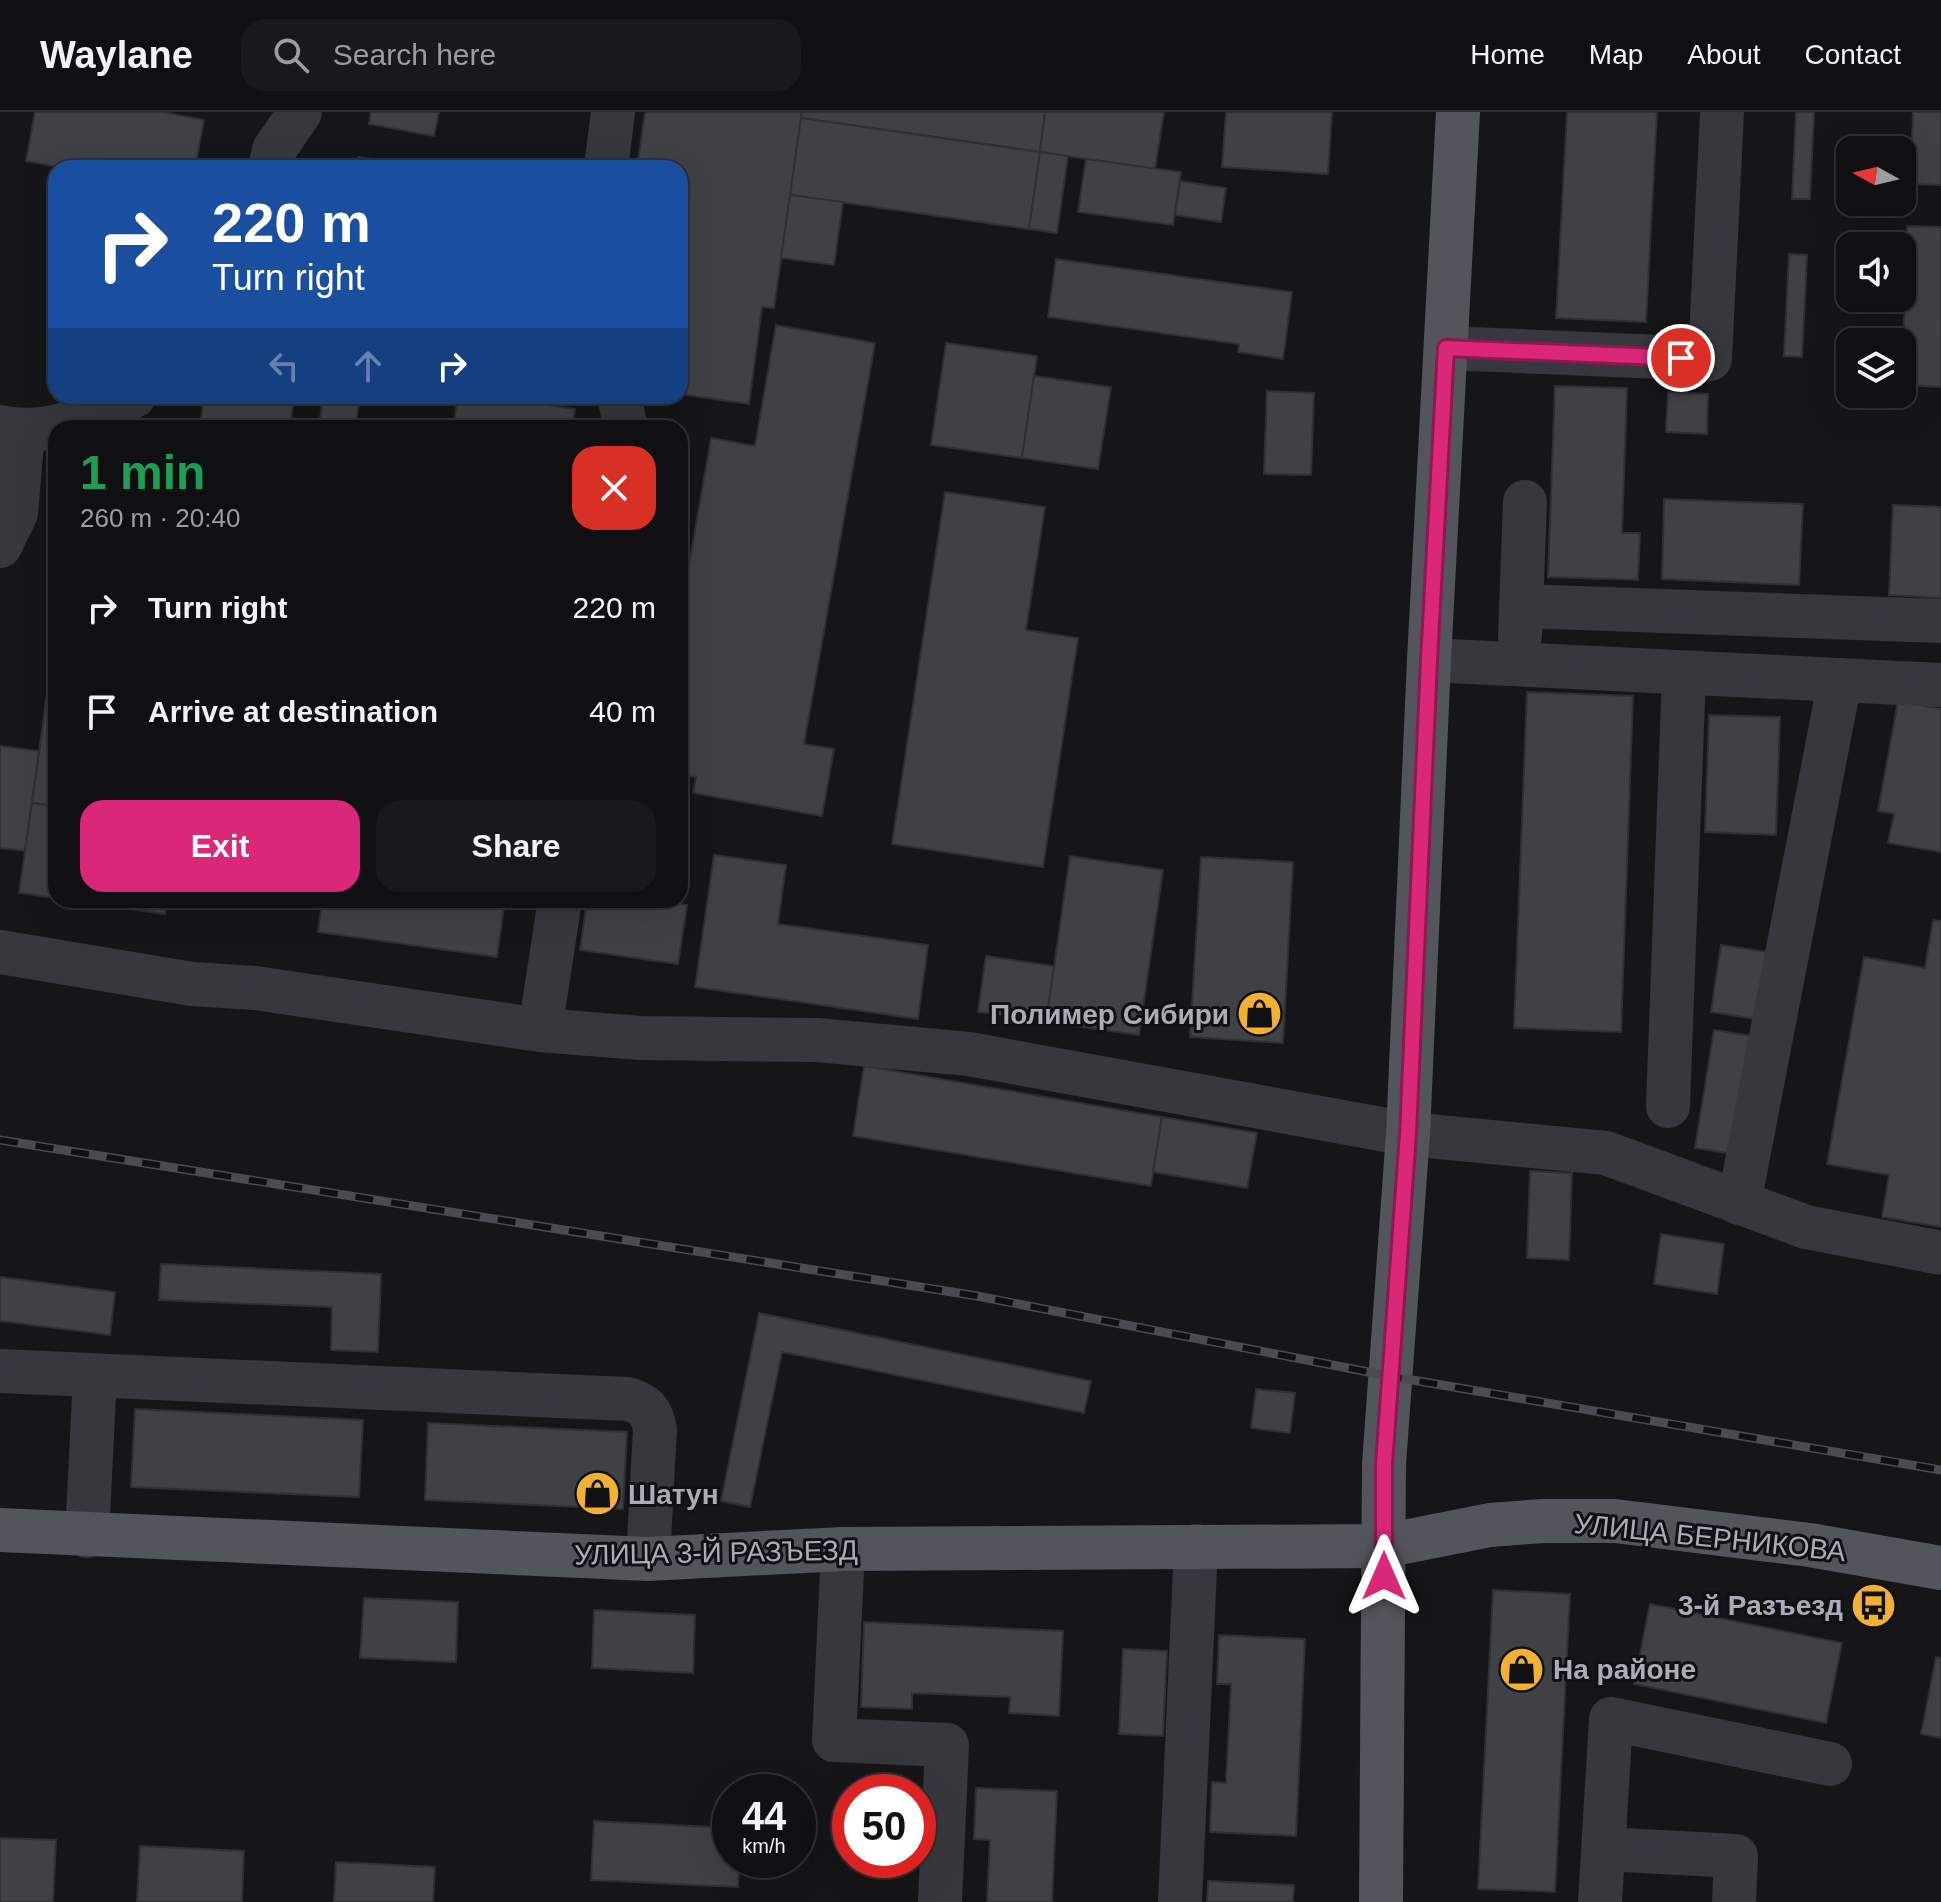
<!DOCTYPE html>
<html lang="en">
<head>
<meta charset="utf-8">
<style>
	:root { --surface:#101012; --page:#19191b; --text:#f1f3f6; --muted:#9c9d9f; --line:#303032; --accent:#db2777 }
	body { margin:0; font-family:Helvetica,sans-serif; background:var(--page); color:var(--text); height:100vh; display:flex; flex-direction:column; font-size:30px; white-space:nowrap }
	* { box-sizing:border-box; margin:0 }
	p { font-size:26px; color:var(--muted) }
	.icon { flex:none; width:44px; height:44px; fill:none; stroke:currentColor; stroke-width:2; stroke-linecap:round; stroke-linejoin:round }
	.map { position:relative; flex:1; overflow:hidden }
	.details { position:absolute; left:48px; top:308px; width:640px; height:488px; display:flex; flex-direction:column; background:var(--surface); border-radius:24px; box-shadow:0 8px 32px #0002,0 0 0 2px var(--line) }
	.details>* { flex:none }
	.hud { position:absolute; left:48px; top:48px; width:640px; height:244px; border-radius:24px; box-shadow:0 8px 32px #0002,0 0 0 2px var(--line); background:#1a4fa0; color:#fff; overflow:hidden }
	.needle { width:52px; rotate:278deg }
	.tools { position:absolute; left:1836px; top:24px; display:grid; gap:16px }
	.tools a { display:grid; place-items:center; width:80px; height:80px; border-radius:16px; background:var(--surface); box-shadow:0 8px 32px #0002,0 0 0 2px var(--line); font-size:40px }
	.speed { position:absolute; left:712px; top:1662px; display:flex; gap:16px; font-size:40px; font-weight:700; text-align:center }
	.speed>* { display:grid; place-content:center; width:104px; height:104px; border-radius:50%; background:var(--surface); box-shadow:0 8px 32px #0002,0 0 0 2px var(--line); line-height:1 }
	.speed small { font-size:20px; font-weight:400 }
	.speed .limit { border:12px solid #d22; background:#fff; color:#111 }
	.pin { position:absolute; display:grid; place-items:center; width:68px; height:68px; color:#fff; margin:-34px; border:4px solid #fff; border-radius:50%; box-shadow:0 2px 8px #0007 }
	.me { position:absolute; width:88px; margin:-44px; rotate:0deg; stroke-linejoin:round; filter:drop-shadow(0 0 6px #0008) }
	.turn { display:flex; align-items:center; gap:28px; height:168px; padding:0 32px; font-size:36px }
	.turn .icon { width:104px; height:104px; stroke-width:2.5 }
	.turn b { display:block; font-size:56px; line-height:68px }
	.lanes { display:flex; align-items:center; height:76px; padding:0 32px; background:#0003; justify-content:center; gap:40px; direction:ltr }
	.lanes .off { opacity:.35 }
	.round { display:grid; place-items:center; flex:none; width:84px; height:84px; border-radius:24px; background:var(--page) }
	.headline { display:flex; align-items:center; justify-content:space-between; height:136px; padding:0 32px }
	h1 { font-size:48px; font-weight:800; line-height:60px; color:#1e9e55 }
	.button { display:flex; gap:16px; margin-top:auto; padding:16px 32px }
	.button a { flex:1; height:92px; border-radius:24px; background:var(--accent); color:#fff; font-size:32px; font-weight:800; line-height:92px; text-align:center }
	.button a+a { background:var(--page); color:var(--text) }
	ul { padding:0; list-style:none }
	li { display:flex; align-items:center; gap:24px; height:104px; padding:0 32px }
	li div { flex:1 }
	li b { display:block; font-size:30px }
	li em { font-style:normal }
	header { display:flex; align-items:center; gap:48px; box-sizing:border-box; height:112px; padding:0 40px; background:var(--surface); border-bottom:2px solid var(--line) }
	header strong { font-size:38px }
	nav { display:flex; gap:44px; margin-inline-start:auto; font-size:28px }
	.search { width:560px; height:72px; background:var(--page); display:flex; align-items:center; gap:20px; box-sizing:border-box; padding:0 28px; border-radius:24px; color:var(--muted); font-size:30px }
	.map>svg:first-child { display:block }
	.building { fill:#404145; stroke:#303034; stroke-width:2 }
	.lines { fill:none; stroke-linecap:round; stroke-linejoin:round }
	.minor { stroke:#37383d; stroke-width:44 }
	.major { stroke:#53555c; stroke-width:44 }
	.rail-casing { stroke:#4a4c52; stroke-width:9 }
	.rail { stroke:#111113; stroke-width:6; stroke-dasharray:18; stroke-linecap:butt }
	.route-casing { stroke:#8e194d; stroke-width:20 }
	.route { stroke:#db2777; stroke-width:14 }
	.labels { text-anchor:middle; stroke-width:6; stroke-linejoin:round; paint-order:stroke }
	.poi-label { font-size:28px; font-weight:bold; fill:#a8adb8; stroke:#111113; text-anchor:end }
	.street-label { font-size:28px; fill:#a8adb8; stroke:#111113 }
</style>
</head>
<body>
<header>
<strong>Waylane</strong>
<div class="search"><svg class="icon" aria-label="search" viewBox="0 0 24 24"><circle cx="10" cy="10" r="6"/><path d="M15 15l6 6"/></svg>Search here</div>
<nav><a>Home</a><a>Map</a><a>About</a><a>Contact</a></nav>
</header>
<div class="map">
<svg width="1941" height="1790" viewBox="0 0 1941 1790">
	<rect width="100%" height="100%" fill="#161618"/>
	<g class="building">
		<path d="M 35,0 L 163,0 L 204,8 L 195,56 L 63,56 L 26,49 Z"/>
		<path d="M 371,0 L 439,0 L 434,24 L 369,12 Z"/>
		<path d="M 645,0 L 802,0 L 774,196 L 762,195 L 749,292 L 680,282 L 680,56 L 637,56 Z"/>
		<path d="M 802,0 L 1045,0 L 1040,40 L 801,6 Z"/>
		<path d="M 1045,0 L 1164,0 L 1155,57 L 1040,40 Z"/>
		<path d="M 1226,0 L 1332,0 L 1328,62 L 1222,55 Z"/>
		<path d="M 1567,0 L 1657,0 L 1646,210 L 1556,206 Z"/>
		<path d="M 1796,0 L 1814,0 L 1810,87 L 1792,87 Z"/>
		<path d="M 1913,0 L 1941,0 L 1941,73 L 1910,72 Z"/>
		<path d="M 801,6 L 1040,40 L 1029,117 L 790,83 Z"/>
		<path d="M 1040,40 L 1068,44 L 1057,121 L 1029,117 Z"/>
		<path d="M 358,45 L 380,48 L 379,56 L 356,56 Z"/>
		<path d="M 1086,47 L 1181,60 L 1173,113 L 1078,100 Z"/>
		<path d="M 1180,69 L 1226,76 L 1221,110 L 1175,103 Z"/>
		<path d="M 790,83 L 843,90 L 834,153 L 781,146 Z"/>
		<path d="M 1907,114 L 1941,115 L 1941,275 L 1902,273 Z"/>
		<path d="M 1789,142 L 1807,143 L 1802,245 L 1784,244 Z"/>
		<path d="M 1056,147 L 1292,180 L 1283,247 L 1238,240 L 1239,232 L 1048,205 Z"/>
		<path d="M 776,213 L 875,231 L 804,632 L 834,637 L 822,704 L 693,681 L 696,665 L 680,663 L 680,504 L 711,326 L 755,334 Z"/>
		<path d="M 946,231 L 1037,244 L 1022,346 L 931,333 Z"/>
		<path d="M 1034,264 L 1111,275 L 1098,357 L 1022,346 Z"/>
		<path d="M 1555,274 L 1627,276 L 1622,421 L 1640,421 L 1638,468 L 1548,465 Z"/>
		<path d="M 1267,279 L 1314,281 L 1311,363 L 1264,362 Z"/>
		<path d="M 1668,280 L 1708,282 L 1707,322 L 1666,320 Z"/>
		<path d="M 204,284 L 294,284 L 290,316 L 200,316 Z"/>
		<path d="M 323,284 L 360,284 L 355,316 L 319,316 Z"/>
		<path d="M 458,284 L 481,284 L 575,297 L 572,316 L 453,316 Z"/>
		<path d="M 945,380 L 1045,395 L 1026,518 L 1078,526 L 1043,755 L 892,732 Z"/>
		<path d="M 1664,387 L 1803,392 L 1799,473 L 1662,467 Z"/>
		<path d="M 1893,393 L 1941,395 L 1941,486 L 1889,483 Z"/>
		<path d="M 52,545 L 56,546 L 56,694 L 32,691 Z"/>
		<path d="M 1527,580 L 1633,584 L 1621,920 L 1514,916 Z"/>
		<path d="M 1898,589 L 1941,597 L 1941,740 L 1888,731 L 1894,702 L 1878,699 Z"/>
		<path d="M 1709,603 L 1780,605 L 1776,723 L 1705,720 Z"/>
		<path d="M 0,634 L 39,639 L 25,739 L 0,736 Z"/>
		<path d="M 32,691 L 56,694 L 56,786 L 19,781 Z"/>
		<path d="M 714,743 L 786,753 L 778,812 L 928,833 L 918,907 L 695,875 Z"/>
		<path d="M 1070,744 L 1163,758 L 1139,923 L 1046,910 Z"/>
		<path d="M 1201,745 L 1293,750 L 1283,931 L 1190,925 Z"/>
		<path d="M 70,788 L 167,788 L 165,802 Z"/>
		<path d="M 322,788 L 505,788 L 497,845 L 318,820 Z"/>
		<path d="M 587,788 L 654,788 L 687,793 L 678,852 L 580,838 Z"/>
		<path d="M 1933,808 L 1941,809 L 1941,1115 L 1882,1105 L 1889,1063 L 1827,1052 L 1864,845 L 1925,856 Z"/>
		<path d="M 1721,833 L 1774,841 L 1763,908 L 1711,900 Z"/>
		<path d="M 986,844 L 1054,854 L 1046,910 L 978,900 Z"/>
		<path d="M 1714,918 L 1752,924 L 1734,1042 L 1695,1036 Z"/>
		<path d="M 864,954 L 1162,1005 L 1151,1074 L 853,1024 Z"/>
		<path d="M 1162,1005 L 1257,1021 L 1247,1076 L 1153,1060 Z"/>
		<path d="M 1530,1059 L 1572,1061 L 1569,1148 L 1527,1146 Z"/>
		<path d="M 1661,1122 L 1724,1132 L 1717,1182 L 1654,1172 Z"/>
		<path d="M 161,1152 L 381,1162 L 378,1240 L 331,1238 L 332,1195 L 159,1188 Z"/>
		<path d="M 0,1165 L 115,1180 L 110,1223 L 0,1209 Z"/>
		<path d="M 759,1201 L 1091,1269 L 1084,1301 L 782,1240 L 750,1395 L 721,1389 Z"/>
		<path d="M 1256,1277 L 1295,1281 L 1290,1321 L 1251,1316 Z"/>
		<path d="M 135,1297 L 363,1308 L 359,1385 L 131,1375 Z"/>
		<path d="M 428,1311 L 627,1320 L 623,1397 L 425,1388 Z"/>
		<path d="M 1493,1478 L 1570,1482 L 1555,1780 L 1478,1777 Z"/>
		<path d="M 364,1486 L 458,1490 L 456,1550 L 360,1546 Z"/>
		<path d="M 1650,1492 L 1842,1531 L 1826,1611 L 1634,1572 Z"/>
		<path d="M 594,1498 L 695,1503 L 693,1561 L 592,1556 Z"/>
		<path d="M 864,1510 L 1063,1519 L 1059,1604 L 1009,1601 L 1010,1585 L 912,1581 L 912,1597 L 861,1595 Z"/>
		<path d="M 1219,1523 L 1305,1527 L 1296,1724 L 1210,1720 L 1212,1670 L 1226,1671 L 1231,1572 L 1217,1572 Z"/>
		<path d="M 1123,1537 L 1167,1539 L 1163,1624 L 1119,1622 Z"/>
		<path d="M 1936,1545 L 1941,1546 L 1941,1626 L 1921,1622 Z"/>
		<path d="M 976,1676 L 1057,1679 L 1052,1790 L 987,1790 L 990,1728 L 974,1727 Z"/>
		<path d="M 594,1709 L 730,1716 L 730,1748 L 739,1748 L 738,1775 L 591,1768 Z"/>
		<path d="M 0,1726 L 56,1728 L 53,1790 L 0,1790 Z"/>
		<path d="M 140,1734 L 244,1739 L 242,1790 L 137,1790 Z"/>
		<path d="M 336,1750 L 435,1755 L 433,1790 L 334,1790 Z"/>
		<path d="M 1208,1769 L 1294,1773 L 1293,1790 L 1207,1790 Z"/>
	</g>
	<g class="lines">
		<g class="minor">
			<path d="M 270,56 L 274,38 L 300,0"/>
			<path d="M 606,56 L 613,0"/>
			<path d="M 1446,236 L 1710,247 L 1722,0"/>
			<path d="M 619,284 L 626,316"/>
			<path d="M 0,315 C 48,326 91,304 134,284"/>
			<path d="M 0,434 L 16,401 L 23,320"/>
			<path d="M 1521,494 L 1941,509"/>
			<path d="M 1520,524 L 1525,390"/>
			<path d="M 1429,548 L 1941,573"/>
			<path d="M 0,840 L 192,872 L 255,876 L 540,918 L 640,926 L 817,928 L 969,942 L 1408,1022 L 1606,1041 L 1806,1115 L 1941,1141"/>
			<path d="M 540,918 L 560,788"/>
			<path d="M 1668,994 L 1684,561"/>
			<path d="M 1739,1091 L 1840,568"/>
			<path d="M 0,1259 L 628,1287 C 645,1292 652,1300 655,1317 L 648,1447"/>
			<path d="M 87,1424 L 95,1264"/>
			<path d="M 843,1437 L 834,1628 L 947,1633 L 940,1790"/>
			<path d="M 1604,1737 L 1736,1744 L 1734,1790"/>
			<path d="M 1180,1790 L 1196,1434"/>
			<path d="M 1600,1790 L 1611,1607 L 1830,1652"/>
		</g>
		<g class="major">
			<path d="M 0,1418 L 648,1447 L 843,1437 L 1384,1434 L 1490,1413 L 1543,1409 L 1615,1409 L 1810,1433 L 1941,1456"/>
			<path d="M 1381,1790 L 1384,1352 L 1408,1022 L 1429,548 L 1458,0"/>
		</g>
		<defs>
			<path id="rail" d="M 0,1028 L 977,1184 L 1389,1264 L 1941,1358"/>
		</defs>
		<use href="#rail" class="rail-casing"/>
		<use href="#rail" class="rail"/>
	</g>
	<g class="lines">
		<defs>
			<path id="route" d="M 1384,1464 L 1384,1352 L 1408,1022 L 1429,548 L 1446,236 L 1681,246"/>
		</defs>
		<use href="#route" class="route-casing"/>
		<use href="#route" class="route"/>
	</g>
	<defs>
		<symbol id="shop-disc" viewBox="-11 -11 22 22"><circle r="9.5" fill="#f2b134" stroke="#111113"/><path d="M-5-2.5h2.3a2.7 3.5 0 0 1 5.4 0H5L5.5 6h-11ZM-1.5-2.5h3a1.5 2.3 0 0 0-3 0Z" fill="#111"/></symbol>
		<symbol id="bus-disc" viewBox="-11 -11 22 22"><circle r="9.5" fill="#f2b134" stroke="#111113"/><path d="M-5-6H5V4H4V6H2V4H-2V6H-4V4H-5ZM-3.5-4V0h7V-4ZM-3.5 1.2v1.5H-2V1.2ZM2 1.2v1.5H3.5V1.2Z" fill="#111"/></symbol>
	</defs>
	<g fill-rule="evenodd">
		<use href="#shop-disc" x="1234" y="876" width="51" height="51"/>
		<use href="#shop-disc" x="572" y="1356" width="51" height="51"/>
		<use href="#bus-disc" x="1848" y="1468" width="51" height="51"/>
		<use href="#shop-disc" x="1496" y="1532" width="51" height="51"/>
	</g>
	<g class="labels">
		<g class="poi-label">
			<text x="1229" y="912">Полимер Сибири</text>
			<text x="628" y="1392" text-anchor="start">Шатун</text>
			<text x="1843" y="1503">3-й Разъезд</text>
			<text x="1553" y="1567" text-anchor="start">На районе</text>
		</g>
		<g class="street-label">
			<text transform="translate(1710 1425) rotate(6)" y="10">УЛИЦА БЕРНИКОВА</text>
			<text transform="translate(716 1440) rotate(-1)" y="10">УЛИЦА 3-Й РАЗЪЕЗД</text>
		</g>
	</g>
</svg>
<div class="tools">
<a><svg class="needle" viewBox="-14 -14 28 28"><path d="M0-13l5 13h-10z" fill="#e53935"/><path d="M0 13l5-13h-10z" fill="#9c9d9f"/></svg></a>
<a><svg class="icon" aria-label="sound" viewBox="0 0 24 24"><path d="M4 9h4l5-4v14l-5-4H4zM17 9q2 3 0 6"/></svg></a>
<a><svg class="icon" aria-label="layers" viewBox="0 0 24 24"><path d="M12 4l9 5-9 5-9-5zM3 14l9 5 9-5"/></svg></a>
</div>
<div class="speed"><div>44<small>km/h</small></div><div class="limit">50</div></div>
<div class="pin" style="left:1681px;top:246px;background:#d93025"><svg class="icon" aria-label="arrive" viewBox="0 0 24 24"><path d="M6 21V4h12l-3 4 3 4H6"/></svg></div>
<svg class="me" style="left:1384px;top:1464px" viewBox="-20 -20 40 40"><path d="M0-17L14 15 0 8-14 15z" fill="#db2777" stroke="#fff" stroke-width="4"/></svg>
<div class="hud">
<div class="turn"><svg class="icon" aria-label="right" viewBox="0 0 24 24"><path d="M7 20v-9h11M14 6l5 5-5 5"/></svg><div><b>220 m</b>Turn right</div></div>
<div class="lanes"><svg class="icon off" aria-label="left" viewBox="0 0 24 24"><path d="M17 20v-9H6M10 6l-5 5 5 5"/></svg><svg class="icon off" aria-label="ahead" viewBox="0 0 24 24"><path d="M12 20V5M6 11l6-6 6 6"/></svg><svg class="icon" aria-label="right" viewBox="0 0 24 24"><path d="M7 20v-9h11M14 6l5 5-5 5"/></svg></div>
</div>
<section class="details">
<div class="headline"><div><h1>1 min</h1><p>260 m · 20:40</p></div><a class="round" style="background:#d93025;color:#fff"><svg class="icon" aria-label="close" viewBox="0 0 24 24"><path d="M6 6l12 12M18 6L6 18"/></svg></a></div>
<ul>
<li><svg class="icon" aria-label="right" viewBox="0 0 24 24"><path d="M7 20v-9h11M14 6l5 5-5 5"/></svg><div><b>Turn right</b></div><em>220 m</em></li>
<li><svg class="icon" aria-label="arrive" viewBox="0 0 24 24"><path d="M6 21V4h12l-3 4 3 4H6"/></svg><div><b>Arrive at destination</b></div><em>40 m</em></li>
</ul>
<div class="button"><a>Exit</a><a>Share</a></div>
</section>
</div>
</body>
</html>
